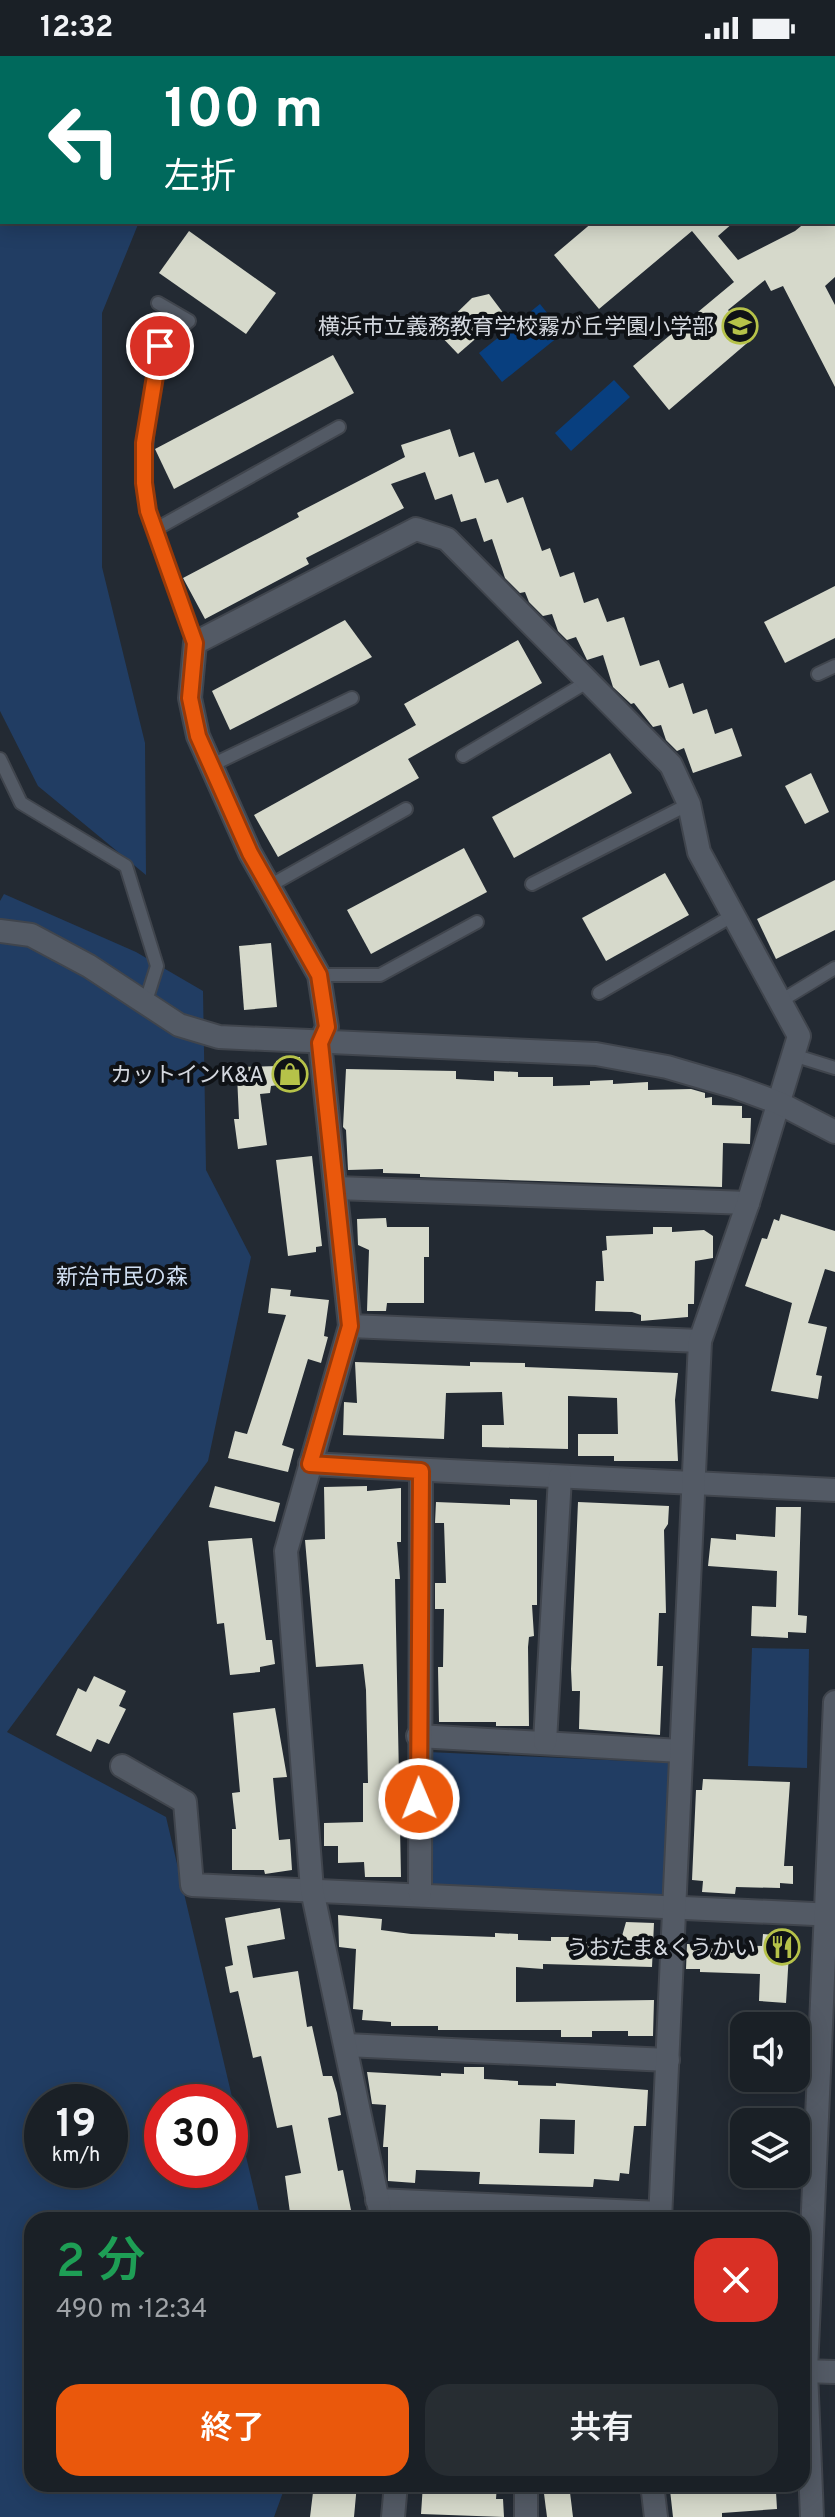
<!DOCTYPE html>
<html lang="ja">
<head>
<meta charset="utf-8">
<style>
	:root { --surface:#1a2026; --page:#272d32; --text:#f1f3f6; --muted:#9fa3a7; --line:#383e43; --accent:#ea580c }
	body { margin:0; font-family:Overpass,"Noto Sans JP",sans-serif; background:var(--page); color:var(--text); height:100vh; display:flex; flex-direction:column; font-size:30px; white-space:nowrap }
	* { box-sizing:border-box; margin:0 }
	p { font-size:26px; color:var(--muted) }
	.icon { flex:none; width:44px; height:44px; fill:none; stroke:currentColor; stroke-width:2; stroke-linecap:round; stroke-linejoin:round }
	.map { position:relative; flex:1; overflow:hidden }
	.drawer { position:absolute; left:24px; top:2156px; width:786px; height:280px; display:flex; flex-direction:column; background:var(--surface); border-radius:24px; box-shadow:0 4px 20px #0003,0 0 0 2px var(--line) }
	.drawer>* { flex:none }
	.top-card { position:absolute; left:0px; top:0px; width:836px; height:168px; box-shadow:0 4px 20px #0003,0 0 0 2px var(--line); background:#00695c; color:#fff; overflow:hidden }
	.tools { position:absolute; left:730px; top:1956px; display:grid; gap:16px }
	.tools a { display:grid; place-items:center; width:80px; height:80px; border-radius:16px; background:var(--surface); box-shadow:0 4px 20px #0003,0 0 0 2px var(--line); font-size:40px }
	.speed { position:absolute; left:24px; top:2028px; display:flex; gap:16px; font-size:40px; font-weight:700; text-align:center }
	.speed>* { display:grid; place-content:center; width:104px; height:104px; border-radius:50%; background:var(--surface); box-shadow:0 4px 20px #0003,0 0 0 2px var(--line); line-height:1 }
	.speed small { font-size:20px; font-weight:400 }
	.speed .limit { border:12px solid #d22; background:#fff; color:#111 }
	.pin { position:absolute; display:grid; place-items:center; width:68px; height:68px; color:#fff; margin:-34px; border:4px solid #fff; border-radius:50%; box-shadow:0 2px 8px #0007 }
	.me { position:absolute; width:88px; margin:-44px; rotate:359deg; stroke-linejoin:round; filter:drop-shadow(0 0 6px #0008) }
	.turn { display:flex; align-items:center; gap:28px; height:168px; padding:0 32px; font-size:36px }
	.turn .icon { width:104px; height:104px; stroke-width:2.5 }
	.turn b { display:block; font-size:56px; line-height:68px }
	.round { display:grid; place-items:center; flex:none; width:84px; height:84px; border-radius:24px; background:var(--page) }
	.overview { display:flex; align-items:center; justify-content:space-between; height:136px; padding:0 32px }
	h1 { font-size:48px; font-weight:600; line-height:60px; color:#1e9e55 }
	.action { display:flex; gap:16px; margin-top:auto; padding:16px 32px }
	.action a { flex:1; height:92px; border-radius:24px; background:var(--accent); color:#fff; font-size:32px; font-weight:600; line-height:92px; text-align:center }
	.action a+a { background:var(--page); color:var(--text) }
	.status { display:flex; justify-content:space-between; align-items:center; height:56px; padding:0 40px; background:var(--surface); direction:ltr }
	.status svg { height:22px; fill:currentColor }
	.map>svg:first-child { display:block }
	.green { fill:#213d63; fill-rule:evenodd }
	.water { fill:#083f7f }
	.building { fill:#d6d9cb; fill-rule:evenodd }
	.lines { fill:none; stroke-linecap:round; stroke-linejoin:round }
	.service-casing { stroke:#40454d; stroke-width:16 }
	.minor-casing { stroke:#40454d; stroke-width:26 }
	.tertiary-casing { stroke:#40454d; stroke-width:26 }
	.service { stroke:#535a65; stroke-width:12 }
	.minor { stroke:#535a65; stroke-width:22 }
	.tertiary { stroke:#535a65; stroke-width:22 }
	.route-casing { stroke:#983908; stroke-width:20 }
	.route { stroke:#ea580c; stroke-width:14 }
	.labels { text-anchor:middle; stroke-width:8; stroke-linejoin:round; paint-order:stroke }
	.poi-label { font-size:22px; fill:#d4d8df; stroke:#0f1216; text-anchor:end }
	.park-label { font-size:22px; fill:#cfddf0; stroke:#0f1216 }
</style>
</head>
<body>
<div class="status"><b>12:32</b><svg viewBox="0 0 49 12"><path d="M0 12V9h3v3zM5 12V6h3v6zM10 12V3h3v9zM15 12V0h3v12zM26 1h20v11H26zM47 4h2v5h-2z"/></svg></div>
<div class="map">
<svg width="835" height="2461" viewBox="0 0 835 2461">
	<rect width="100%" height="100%" fill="#232a33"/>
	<g class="green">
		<path d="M 0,0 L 221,0 L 2,2 L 2,166 L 139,166 L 102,257 L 102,511 L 145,687 L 146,819 L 38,730 L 0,655 Z"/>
		<path d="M 4,838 L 136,896 L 203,935 L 206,1114 L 251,1201 L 208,1405 L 7,1676 L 166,1761 L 261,2164 L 32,2164 L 32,2428 L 286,2428 L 274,2461 L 0,2461 L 0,845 ZM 42,2046 L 110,2046 L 110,2114 L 42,2114 ZM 162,2046 L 230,2046 L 230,2114 L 162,2114 Z"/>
		<path d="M 752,1592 L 809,1593 L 807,1712 L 748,1710 Z"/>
		<path d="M 428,1696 L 674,1707 L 667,1840 L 429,1830 Z"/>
	</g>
	<g class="water">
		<path d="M 540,248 L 563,277 L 502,326 L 479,297 Z"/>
		<path d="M 614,324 L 630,341 L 571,395 L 555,377 Z"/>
	</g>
	<g class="building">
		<path d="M 593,166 L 734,166 L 718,180 L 738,204 L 795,175 L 806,166 L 835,166 L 835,221 L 825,230 L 835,249 L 835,331 L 783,230 L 771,235 L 765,224 L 728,254 L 753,282 L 669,354 L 633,310 L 734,226 L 692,175 L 599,253 L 554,199 Z"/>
		<path d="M 189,175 L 276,237 L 246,278 L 159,217 Z"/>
		<path d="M 489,238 L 504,258 L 458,298 L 437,276 L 472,242 Z"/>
		<path d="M 333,299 L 354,337 L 174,433 L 155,393 Z"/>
		<path d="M 450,373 L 459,401 L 474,396 L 485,427 L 498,423 L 507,447 L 523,441 L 542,495 L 550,492 L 560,521 L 574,516 L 584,547 L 598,542 L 607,566 L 624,561 L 640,610 L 659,604 L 669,632 L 683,627 L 693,658 L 707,653 L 715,678 L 732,672 L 742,700 L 693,717 L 684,692 L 677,695 L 666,684 L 661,669 L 653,671 L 634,647 L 631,648 L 613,631 L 603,599 L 587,604 L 576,581 L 567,584 L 558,575 L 552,558 L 543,560 L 529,546 L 525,536 L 520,537 L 505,522 L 492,483 L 484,486 L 476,462 L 461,466 L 452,438 L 435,444 L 425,416 L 391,428 L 404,452 L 306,502 L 309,508 L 205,563 L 183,522 L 299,461 L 297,457 L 405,401 L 401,389 Z"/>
		<path d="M 835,530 L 835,582 L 785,607 L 764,566 Z"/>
		<path d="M 345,564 L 372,601 L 230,674 L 212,635 Z"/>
		<path d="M 518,584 L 542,627 L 408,703 L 419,722 L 278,801 L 254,759 L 416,669 L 404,648 Z"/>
		<path d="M 610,697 L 632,737 L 514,802 L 492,761 Z"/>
		<path d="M 811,717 L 829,756 L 805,768 L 785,730 Z"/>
		<path d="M 464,792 L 487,836 L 371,898 L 347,854 Z"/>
		<path d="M 665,817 L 689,859 L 606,905 L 582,862 Z"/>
		<path d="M 835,824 L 835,874 L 776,903 L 757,863 Z"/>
		<path d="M 271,887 L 277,951 L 244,954 L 239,890 Z"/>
		<path d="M 300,1001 L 302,1026 L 271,1030 L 270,1037 L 260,1038 L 267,1089 L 238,1093 L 234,1063 L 239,1063 L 237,1019 L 241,1018 L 241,1011 L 277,1010 L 276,1005 Z"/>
		<path d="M 346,1013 L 456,1015 L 456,1023 L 494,1025 L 494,1015 L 518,1016 L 518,1021 L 553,1021 L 553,1030 L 590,1029 L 590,1025 L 613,1024 L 613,1028 L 648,1026 L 648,1034 L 691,1033 L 705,1037 L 705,1042 L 712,1041 L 712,1049 L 742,1050 L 742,1062 L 751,1062 L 750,1088 L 723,1087 L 722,1131 L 420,1121 L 420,1118 L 383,1117 L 383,1113 L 348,1114 L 346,1074 L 343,1071 Z"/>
		<path d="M 312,1100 L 322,1190 L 316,1191 L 316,1196 L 288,1200 L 276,1104 Z"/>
		<path d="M 781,1158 L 835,1175 L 835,1216 L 825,1213 L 808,1267 L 827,1271 L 816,1319 L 822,1320 L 818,1343 L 771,1335 L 792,1247 L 745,1230 L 762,1182 L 767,1183 L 774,1163 L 779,1165 Z"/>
		<path d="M 386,1162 L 387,1171 L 429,1171 L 429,1201 L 424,1201 L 424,1247 L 387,1247 L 386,1255 L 367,1255 L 369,1194 L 358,1189 L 357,1163 Z"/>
		<path d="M 653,1171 L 672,1171 L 672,1176 L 704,1174 L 713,1180 L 713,1202 L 695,1205 L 694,1248 L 688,1248 L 688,1261 L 641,1265 L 641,1259 L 632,1256 L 595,1255 L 596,1225 L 604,1225 L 602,1195 L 607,1194 L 606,1180 L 653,1178 Z"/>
		<path d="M 271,1232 L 291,1234 L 290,1240 L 329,1244 L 324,1280 L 328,1281 L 321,1307 L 308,1303 L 282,1389 L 294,1393 L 288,1416 L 228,1402 L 235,1375 L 247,1378 L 286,1259 L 268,1257 Z"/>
		<path d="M 355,1306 L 470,1310 L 470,1306 L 525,1307 L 525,1311 L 678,1317 L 675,1344 L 678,1405 L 614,1405 L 614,1400 L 578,1400 L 578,1378 L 618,1378 L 617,1342 L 568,1340 L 568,1393 L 482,1391 L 482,1369 L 504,1369 L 502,1336 L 446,1337 L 444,1383 L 343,1379 L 344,1346 L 357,1347 Z"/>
		<path d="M 215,1430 L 280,1447 L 275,1466 L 209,1451 Z"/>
		<path d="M 367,1430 L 367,1435 L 401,1432 L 401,1486 L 397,1486 L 400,1523 L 395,1523 L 401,1821 L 365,1821 L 364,1806 L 338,1807 L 338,1790 L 324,1790 L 324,1767 L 363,1766 L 363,1727 L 368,1727 L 366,1634 L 363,1608 L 316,1611 L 305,1484 L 325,1483 L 324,1431 Z"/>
		<path d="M 510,1443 L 537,1444 L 537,1549 L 532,1549 L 534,1580 L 529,1581 L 528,1591 L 529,1670 L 496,1670 L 496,1666 L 439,1666 L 438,1611 L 443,1611 L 444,1553 L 435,1553 L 435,1527 L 446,1527 L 444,1467 L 435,1467 L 436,1446 L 510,1449 Z"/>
		<path d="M 578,1446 L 669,1450 L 668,1468 L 664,1474 L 666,1557 L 659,1557 L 657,1610 L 663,1610 L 660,1679 L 579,1673 L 580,1635 L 572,1635 L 571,1613 Z"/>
		<path d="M 776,1451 L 801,1451 L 798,1559 L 807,1560 L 806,1577 L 788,1576 L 788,1582 L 751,1580 L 752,1550 L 776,1551 L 777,1515 L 708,1510 L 711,1482 L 736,1484 L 736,1478 L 775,1481 Z"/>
		<path d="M 252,1482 L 266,1584 L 272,1584 L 275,1608 L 260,1611 L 260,1616 L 230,1619 L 224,1567 L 217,1568 L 208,1485 Z"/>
		<path d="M 94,1620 L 126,1635 L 119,1650 L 126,1653 L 109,1688 L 97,1683 L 91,1696 L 56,1679 L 78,1632 L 86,1636 Z"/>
		<path d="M 275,1652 L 287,1721 L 273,1722 L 279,1784 L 290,1783 L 292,1814 L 265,1818 L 264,1814 L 232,1814 L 232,1773 L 236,1773 L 232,1737 L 240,1736 L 233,1657 Z"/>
		<path d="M 703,1723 L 790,1726 L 784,1810 L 793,1810 L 793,1828 L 780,1827 L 780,1832 L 736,1831 L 735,1838 L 702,1836 L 703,1825 L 692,1824 L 696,1734 L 702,1734 Z"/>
		<path d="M 280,1852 L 285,1883 L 247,1890 L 253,1922 L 298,1915 L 307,1971 L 312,1970 L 323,2020 L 332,2020 L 337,2037 L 341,2059 L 328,2062 L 338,2115 L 343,2114 L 353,2164 L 291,2164 L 285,2120 L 301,2117 L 292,2069 L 277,2072 L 261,2000 L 253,2002 L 238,1935 L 230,1937 L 225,1911 L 233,1909 L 225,1862 Z"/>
		<path d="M 338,1859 L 382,1863 L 381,1874 L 411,1878 L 495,1881 L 495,1877 L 518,1878 L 518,1884 L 551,1885 L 551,1881 L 570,1881 L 569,1886 L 620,1887 L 626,1866 L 654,1867 L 652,1911 L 543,1908 L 543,1913 L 516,1911 L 516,1946 L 654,1944 L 653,1980 L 628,1980 L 628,1975 L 592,1975 L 592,1981 L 561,1981 L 561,1974 L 438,1974 L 438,1970 L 391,1970 L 391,1966 L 362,1964 L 363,1954 L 353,1953 L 356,1893 L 339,1891 Z"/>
		<path d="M 763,1878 L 790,1880 L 786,1947 L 759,1945 L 760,1918 L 700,1916 L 700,1913 L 686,1913 L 687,1888 L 762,1890 Z"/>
		<path d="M 464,2011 L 484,2011 L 484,2023 L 518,2025 L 518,2029 L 556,2030 L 556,2027 L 648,2034 L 646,2070 L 634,2070 L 629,2118 L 620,2117 L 619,2125 L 594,2123 L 593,2131 L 479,2128 L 480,2116 L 416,2114 L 415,2127 L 388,2125 L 388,2091 L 383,2091 L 386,2049 L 372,2048 L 367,2016 L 441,2020 L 441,2017 L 464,2018 ZM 540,2063 L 575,2064 L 574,2098 L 539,2097 Z"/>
		<path d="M 314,2428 L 357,2428 L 354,2461 L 310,2461 Z"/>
		<path d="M 423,2428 L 497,2428 L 496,2443 L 503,2443 L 504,2461 L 421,2458 Z"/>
		<path d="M 569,2428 L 573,2461 L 547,2461 L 543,2430 Z"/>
		<path d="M 690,2428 L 768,2428 L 769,2436 L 776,2436 L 777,2453 L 722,2457 L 722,2461 L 673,2461 L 670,2434 L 690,2432 Z"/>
	</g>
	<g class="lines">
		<defs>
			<g id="service">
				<path d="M 156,473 L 148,455 L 144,427 L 149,350 L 160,290 L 189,265 L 158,247"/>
				<path d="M 195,587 L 156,473 L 339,371"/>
				<path d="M 818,618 L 835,610"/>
				<path d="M 463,700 L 587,626"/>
				<path d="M 0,703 L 21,747 L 126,810 L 157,910 L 146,945"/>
				<path d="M 214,708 L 352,642"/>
				<path d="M 532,828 L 689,748"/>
				<path d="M 271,829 L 406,753"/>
				<path d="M 319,919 L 380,919 L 477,866"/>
				<path d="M 599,937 L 732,860"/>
				<path d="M 779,946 L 835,912"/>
				<path d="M 793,999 L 835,1012"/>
			</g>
			<g id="minor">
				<path d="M 336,1132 L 748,1147"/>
				<path d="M 350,1270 L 700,1285"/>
				<path d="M 310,1408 L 835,1434"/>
				<path d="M 418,1680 L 681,1695"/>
				<path d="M 545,1686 L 560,1421"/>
				<path d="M 122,1710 L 185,1746 L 192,1829 L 835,1859"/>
				<path d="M 420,1838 L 421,1415"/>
				<path d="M 346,1989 L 668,2004"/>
				<path d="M 377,2144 L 660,2157"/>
				<path d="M 382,2164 L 312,1834 L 286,1495 L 350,1270 L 320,987 L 327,971 L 319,919 L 250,797 L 198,680 L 190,642 L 195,587 L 416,473 L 447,483 L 671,709 L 689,748 L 699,796 L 799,980 L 748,1147 L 700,1285 L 660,2164"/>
				<path d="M 802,2315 L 835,2316"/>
				<path d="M 652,2428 L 656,2461"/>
				<path d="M 393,2461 L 396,2428"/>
				<path d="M 526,2461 L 526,2428"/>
			</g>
			<g id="tertiary">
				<path d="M 0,875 L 31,879 L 89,910 L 179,969 L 219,981 L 596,998 L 667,1011 L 735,1031 L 779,1047 L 835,1076"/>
				<path d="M 812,2461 L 806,2315 L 835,1646"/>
			</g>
		</defs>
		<use href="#service" class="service-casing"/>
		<use href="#minor" class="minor-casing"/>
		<use href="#tertiary" class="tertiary-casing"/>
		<use href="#service" class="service"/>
		<use href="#minor" class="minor"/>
		<use href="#tertiary" class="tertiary"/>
	</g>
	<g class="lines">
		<defs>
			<path id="route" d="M 160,290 L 144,387 L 144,427 L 148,455 L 195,587 L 190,642 L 198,680 L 250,797 L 319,919 L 327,971 L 320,987 L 350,1270 L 310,1408 L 421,1415 L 419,1743"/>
		</defs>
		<use href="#route" class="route-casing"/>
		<use href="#route" class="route"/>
	</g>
	<defs>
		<symbol id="school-ring" viewBox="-11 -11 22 22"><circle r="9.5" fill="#0f1216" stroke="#b6c249" stroke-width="1.5"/><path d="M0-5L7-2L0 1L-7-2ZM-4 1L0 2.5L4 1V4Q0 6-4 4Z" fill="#b6c249"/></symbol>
		<symbol id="shop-ring" viewBox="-11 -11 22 22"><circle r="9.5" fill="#0f1216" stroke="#b6c249" stroke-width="1.5"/><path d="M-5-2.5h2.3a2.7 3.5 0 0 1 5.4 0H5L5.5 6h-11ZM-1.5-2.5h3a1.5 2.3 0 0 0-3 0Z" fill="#b6c249"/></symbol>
		<symbol id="restaurant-ring" viewBox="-11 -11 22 22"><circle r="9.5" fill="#0f1216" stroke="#b6c249" stroke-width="1.5"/><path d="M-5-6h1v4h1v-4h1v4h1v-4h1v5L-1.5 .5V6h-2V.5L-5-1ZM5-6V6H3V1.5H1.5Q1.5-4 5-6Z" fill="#b6c249"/></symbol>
	</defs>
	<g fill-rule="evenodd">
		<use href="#school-ring" x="720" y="250" width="40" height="40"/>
		<use href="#shop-ring" x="270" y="998" width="40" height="40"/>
		<use href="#restaurant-ring" x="762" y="1871" width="40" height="40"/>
	</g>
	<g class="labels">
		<g class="poi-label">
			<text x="714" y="278">横浜市立義務教育学校霧が丘学園小学部</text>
			<text x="264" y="1026">カットインK&amp;A</text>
			<text x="756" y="1899">うおたま&amp;くうかい</text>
		</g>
		<g class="park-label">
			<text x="122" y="1228">新治市民の森</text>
		</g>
	</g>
</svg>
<div class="tools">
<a><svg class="icon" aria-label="sound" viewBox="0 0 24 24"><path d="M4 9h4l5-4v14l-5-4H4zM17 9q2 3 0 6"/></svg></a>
<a><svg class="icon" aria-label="layers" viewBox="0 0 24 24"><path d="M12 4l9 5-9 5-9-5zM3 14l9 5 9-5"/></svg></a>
</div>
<div class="speed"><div>19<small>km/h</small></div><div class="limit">30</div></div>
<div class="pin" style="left:160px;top:290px;background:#d93025"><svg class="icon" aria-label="arrive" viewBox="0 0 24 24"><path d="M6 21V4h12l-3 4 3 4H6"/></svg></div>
<svg class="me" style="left:419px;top:1743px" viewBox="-20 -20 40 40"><circle r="17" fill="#ea580c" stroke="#fff" stroke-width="3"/><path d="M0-11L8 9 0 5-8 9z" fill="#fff"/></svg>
<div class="top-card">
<div class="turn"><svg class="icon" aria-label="left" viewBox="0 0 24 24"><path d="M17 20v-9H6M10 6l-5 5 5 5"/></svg><div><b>100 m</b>左折</div></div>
</div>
<section class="drawer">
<div class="overview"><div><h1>2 分</h1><p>490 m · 12:34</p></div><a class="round" style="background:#d93025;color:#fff"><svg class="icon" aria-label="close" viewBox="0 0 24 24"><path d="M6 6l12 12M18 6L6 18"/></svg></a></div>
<div class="action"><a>終了</a><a>共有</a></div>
</section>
</div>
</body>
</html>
